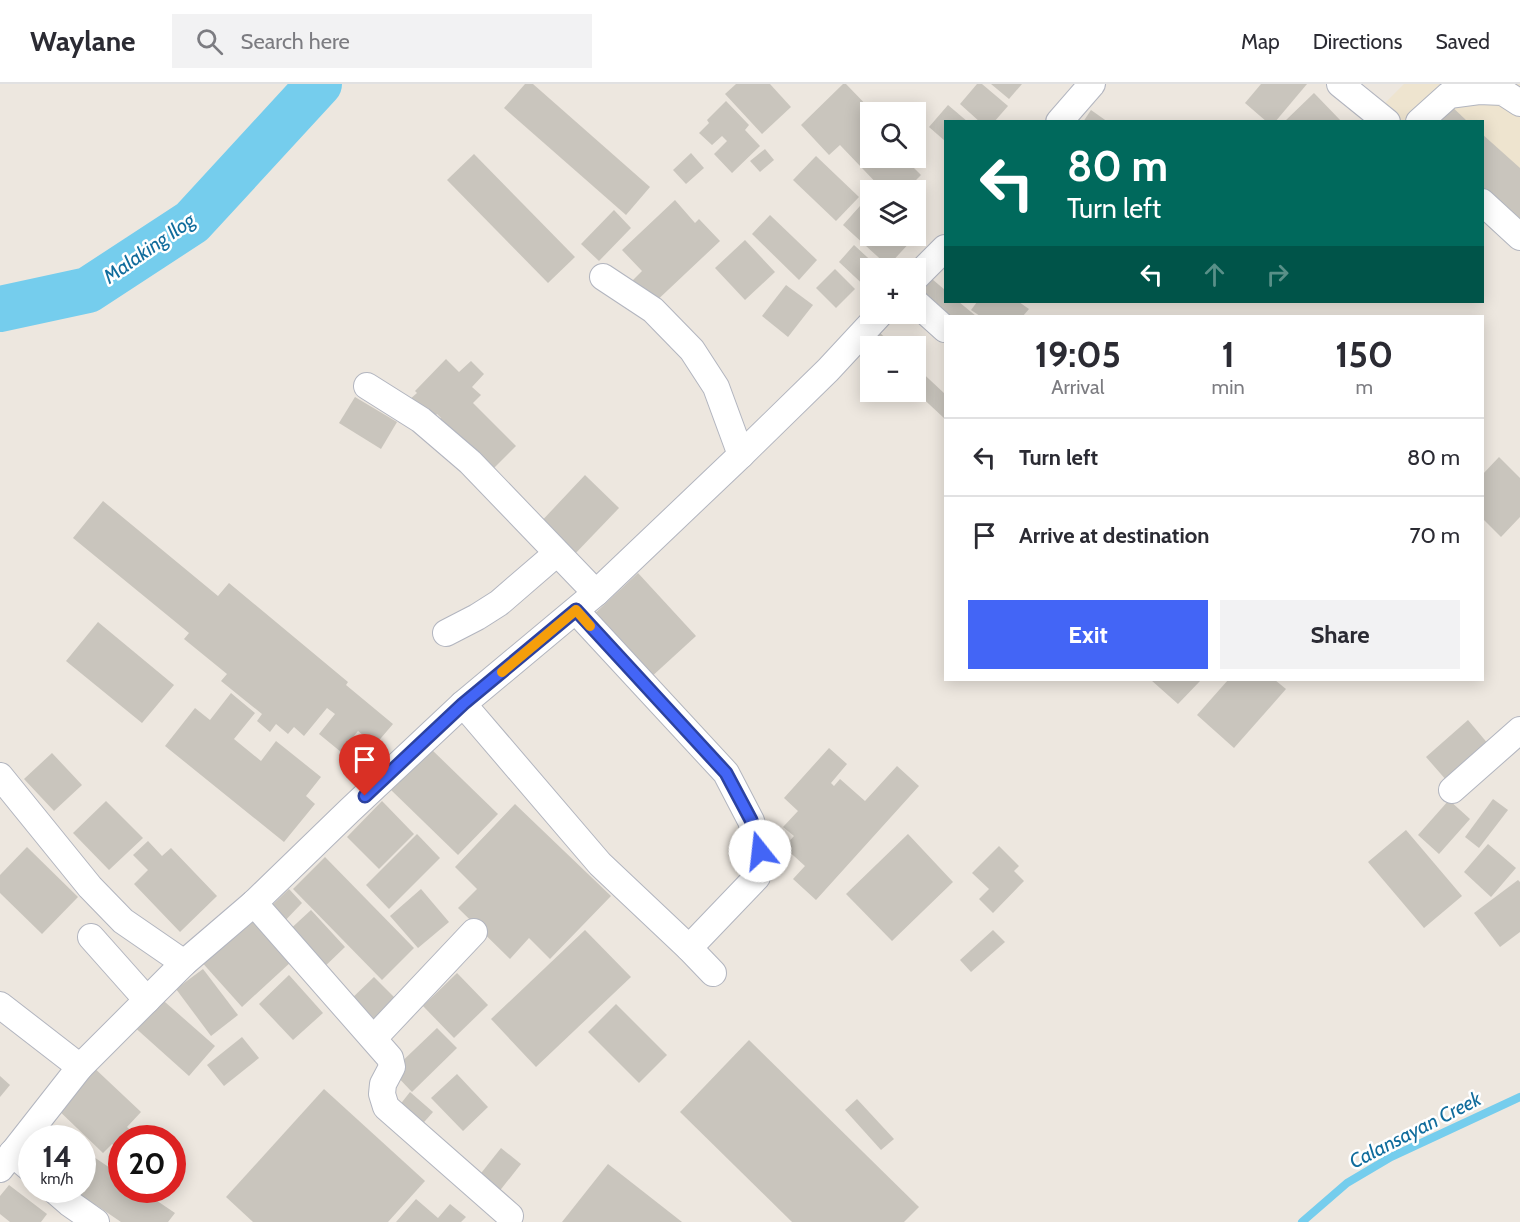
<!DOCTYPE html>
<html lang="en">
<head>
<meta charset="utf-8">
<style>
	:root { --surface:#fff; --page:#f2f2f3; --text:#2b2b33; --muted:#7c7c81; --line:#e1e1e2; --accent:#4365f6 }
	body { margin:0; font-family:Cabin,sans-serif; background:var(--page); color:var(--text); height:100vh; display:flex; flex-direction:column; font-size:22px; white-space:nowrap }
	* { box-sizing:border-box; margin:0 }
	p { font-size:20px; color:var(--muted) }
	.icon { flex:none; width:33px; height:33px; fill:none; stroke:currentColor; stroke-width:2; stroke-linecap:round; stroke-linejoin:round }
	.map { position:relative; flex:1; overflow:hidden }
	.drawer { position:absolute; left:944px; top:231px; width:540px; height:366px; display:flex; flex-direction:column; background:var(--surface); border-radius:0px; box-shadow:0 3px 15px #0003 }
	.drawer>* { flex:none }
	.hud { position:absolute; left:944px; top:36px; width:540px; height:183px; border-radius:0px; box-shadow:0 3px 15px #0003; background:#00695c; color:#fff; overflow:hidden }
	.tools { position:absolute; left:860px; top:18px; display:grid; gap:12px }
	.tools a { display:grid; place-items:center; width:66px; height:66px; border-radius:0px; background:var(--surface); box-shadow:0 3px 15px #0003; font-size:30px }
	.speed { position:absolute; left:18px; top:1041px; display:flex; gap:12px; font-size:30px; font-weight:700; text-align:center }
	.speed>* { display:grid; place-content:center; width:78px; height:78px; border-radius:50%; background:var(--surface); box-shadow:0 3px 15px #0003; line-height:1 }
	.speed small { font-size:15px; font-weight:400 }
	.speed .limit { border:9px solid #d22; background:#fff; color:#111 }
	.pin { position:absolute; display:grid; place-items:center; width:51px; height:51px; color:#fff; margin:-62px -26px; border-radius:50% 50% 50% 0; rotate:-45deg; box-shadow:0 0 6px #0007 }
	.pin .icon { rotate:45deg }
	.me { position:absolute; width:66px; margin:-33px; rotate:344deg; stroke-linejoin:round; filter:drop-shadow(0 0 4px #0008) }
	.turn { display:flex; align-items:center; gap:21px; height:126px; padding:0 24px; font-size:27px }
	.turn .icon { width:78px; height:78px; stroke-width:2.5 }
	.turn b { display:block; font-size:42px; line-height:51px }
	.lanes { display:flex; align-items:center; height:57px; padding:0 24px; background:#0003; justify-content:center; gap:30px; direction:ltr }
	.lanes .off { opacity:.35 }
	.eta { display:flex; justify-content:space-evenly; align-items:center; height:102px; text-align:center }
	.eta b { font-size:36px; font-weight:700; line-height:42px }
	.action { display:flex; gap:12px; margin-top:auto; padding:12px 24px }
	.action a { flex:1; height:69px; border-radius:0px; background:var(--accent); color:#fff; font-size:24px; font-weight:700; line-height:69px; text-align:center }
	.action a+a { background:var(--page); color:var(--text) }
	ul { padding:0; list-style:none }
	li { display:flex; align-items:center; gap:18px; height:78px; padding:0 24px; border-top:2px solid var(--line) }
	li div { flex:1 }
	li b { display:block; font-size:22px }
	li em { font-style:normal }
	header { display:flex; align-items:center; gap:36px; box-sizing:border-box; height:84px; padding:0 30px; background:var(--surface); border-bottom:2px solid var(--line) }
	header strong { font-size:28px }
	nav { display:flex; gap:33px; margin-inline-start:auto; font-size:21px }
	.search { width:420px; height:54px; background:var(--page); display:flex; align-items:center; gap:15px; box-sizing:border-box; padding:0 21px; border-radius:0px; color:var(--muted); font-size:22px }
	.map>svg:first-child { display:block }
	.education { fill:#eee4cf }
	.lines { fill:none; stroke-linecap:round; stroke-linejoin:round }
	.stream { stroke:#75cded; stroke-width:8 }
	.river { stroke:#75cded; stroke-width:46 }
	.building { fill:#c9c5bd }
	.minor-casing { stroke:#b2b5bf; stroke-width:28 }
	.minor { stroke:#fff; stroke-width:26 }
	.route-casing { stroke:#2c42a0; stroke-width:15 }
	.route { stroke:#4365f6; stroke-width:10 }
	.slow { stroke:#f59e0b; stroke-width:10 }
	.labels { text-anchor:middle; stroke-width:5; stroke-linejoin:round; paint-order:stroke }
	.water-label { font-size:20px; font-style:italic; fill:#106c9c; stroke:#fff }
</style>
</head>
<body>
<header>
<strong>Waylane</strong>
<div class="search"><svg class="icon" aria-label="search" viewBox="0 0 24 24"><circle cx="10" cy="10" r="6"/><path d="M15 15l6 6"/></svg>Search here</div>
<nav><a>Map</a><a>Directions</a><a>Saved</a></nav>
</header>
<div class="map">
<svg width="1520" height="1138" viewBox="0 0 1520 1138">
	<rect width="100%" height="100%" fill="#ede7df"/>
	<path class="education" d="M 1404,0 L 1520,0 L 1520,150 L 1482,117 L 1482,38 L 1395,37 L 1381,23 Z"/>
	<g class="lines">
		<path class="stream" d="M 1302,1138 L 1347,1099 L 1391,1073 L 1520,1013"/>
		<path class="river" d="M 0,225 L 88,206 L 192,138 L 319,0"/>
	</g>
	<g class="building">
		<path d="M 525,0 L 533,0 L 650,103 L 626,131 L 504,24 Z"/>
		<path d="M 736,0 L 770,0 L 791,23 L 762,50 L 725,10 Z"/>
		<path d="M 843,0 L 846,0 L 873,28 L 870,28 L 870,31 L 867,34 L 870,37 L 870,74 L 904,74 L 921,91 L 906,106 L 883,106 L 840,61 L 829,71 L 801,41 Z"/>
		<path d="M 977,0 L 982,0 L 1008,22 L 994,38 L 980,38 L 960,20 Z"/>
		<path d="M 991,0 L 1022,0 L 1009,15 Z"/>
		<path d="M 1261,0 L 1307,0 L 1275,38 L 1267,38 L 1245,19 Z"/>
		<path d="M 1314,9 L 1342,38 L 1284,38 Z"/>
		<path d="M 726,17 L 749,41 L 745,46 L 760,62 L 732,89 L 714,70 L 727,57 L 722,52 L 712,61 L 699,49 L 709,39 L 707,36 Z"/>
		<path d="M 1446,17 L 1468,38 L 1427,38 Z"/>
		<path d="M 948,21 L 968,38 L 945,38 L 945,57 L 929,43 Z"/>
		<path d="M 1091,26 L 1108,38 L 1083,38 Z"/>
		<path d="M 1482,50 L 1520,84 L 1520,146 L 1482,114 Z"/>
		<path d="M 765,65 L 774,76 L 760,88 L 750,77 Z"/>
		<path d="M 691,69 L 704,84 L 686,100 L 673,86 Z"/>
		<path d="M 474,70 L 575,173 L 548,199 L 447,96 Z"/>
		<path d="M 816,72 L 859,113 L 836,137 L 793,96 Z"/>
		<path d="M 868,113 L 870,115 L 870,152 L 909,152 L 913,155 L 888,182 L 843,141 Z"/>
		<path d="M 675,116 L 695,139 L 699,135 L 720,157 L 651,222 L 630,199 L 642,187 L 622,166 Z"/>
		<path d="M 614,126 L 631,144 L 599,177 L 581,160 Z"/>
		<path d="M 770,131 L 817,176 L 799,196 L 752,150 Z"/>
		<path d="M 745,156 L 775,188 L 745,216 L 715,184 Z"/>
		<path d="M 854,161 L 879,184 L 870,184 L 870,207 L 839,178 Z"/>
		<path d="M 835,185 L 855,205 L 836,224 L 816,204 Z"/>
		<path d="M 932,195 L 945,206 L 945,218 L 959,218 L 976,232 L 945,232 L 915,215 Z"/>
		<path d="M 786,201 L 813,221 L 788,253 L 762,232 Z"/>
		<path d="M 977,218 L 1019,218 L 1029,225 L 1023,232 L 980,232 L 971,226 Z"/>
		<path d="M 879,248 L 894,262 L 870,262 L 870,265 L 867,262 Z"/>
		<path d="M 446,275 L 459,288 L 471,277 L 484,290 L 472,303 L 481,311 L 473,319 L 516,362 L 488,390 L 437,338 L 441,334 L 437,330 L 430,337 L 409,316 L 417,309 L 415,307 Z"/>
		<path d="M 915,282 L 945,310 L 945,335 L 915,307 Z"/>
		<path d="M 355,313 L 397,338 L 381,365 L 339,339 Z"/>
		<path d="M 1499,373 L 1520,394 L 1520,433 L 1501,453 L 1482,434 L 1482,391 Z"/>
		<path d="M 585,391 L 619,424 L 571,474 L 537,442 Z"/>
		<path d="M 103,417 L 218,512 L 229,499 L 348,598 L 346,601 L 393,640 L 375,661 L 358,647 L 341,668 L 319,650 L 335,630 L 327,624 L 304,652 L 294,643 L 288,650 L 276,640 L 270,648 L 257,637 L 262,630 L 221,597 L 227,590 L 184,555 L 189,549 L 73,454 Z"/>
		<path d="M 638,489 L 696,552 L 649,595 L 591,533 Z"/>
		<path d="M 98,538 L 174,601 L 142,639 L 66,577 Z"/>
		<path d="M 1151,596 L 1201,596 L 1178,620 Z"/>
		<path d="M 1228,596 L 1275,596 L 1286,605 L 1234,664 L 1197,631 Z"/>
		<path d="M 231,609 L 255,629 L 234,655 L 261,677 L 276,657 L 321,693 L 306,712 L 315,720 L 284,758 L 165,662 L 195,624 L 210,636 Z"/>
		<path d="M 1468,636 L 1489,661 L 1447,697 L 1426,673 Z"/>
		<path d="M 429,663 L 498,730 L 458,771 L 389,704 Z"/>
		<path d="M 829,664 L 847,680 L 831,699 L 834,702 L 840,695 L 865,717 L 897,682 L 919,702 L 816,816 L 793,795 L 805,782 L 784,763 L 794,752 L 783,743 L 798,727 L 784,714 Z"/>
		<path d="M 52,669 L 82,701 L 54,727 L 24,695 Z"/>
		<path d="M 1493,715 L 1508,726 L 1479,764 L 1465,753 Z"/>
		<path d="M 1449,716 L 1470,735 L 1439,770 L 1418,751 Z"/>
		<path d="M 106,717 L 143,754 L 109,786 L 73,749 Z"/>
		<path d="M 382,717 L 414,750 L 379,785 L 347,753 Z"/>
		<path d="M 515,720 L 611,812 L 550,875 L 529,854 L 510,875 L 458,824 L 477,805 L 455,783 Z"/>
		<path d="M 1406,746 L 1462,812 L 1424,844 L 1368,778 Z"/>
		<path d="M 417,750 L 440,774 L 389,825 L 366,801 Z"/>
		<path d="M 908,750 L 953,798 L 892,857 L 846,810 Z"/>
		<path d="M 148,757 L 162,772 L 171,764 L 217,812 L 180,848 L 134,800 L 148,786 L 133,771 Z"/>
		<path d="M 1488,760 L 1516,784 L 1491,813 L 1464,788 Z"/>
		<path d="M 999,762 L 1019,782 L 1014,787 L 1024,797 L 993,829 L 979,815 L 989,805 L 972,789 Z"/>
		<path d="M 27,763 L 78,813 L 42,850 L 0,809 L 0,791 Z"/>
		<path d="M 325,773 L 414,864 L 382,896 L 293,805 Z"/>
		<path d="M 1518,796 L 1520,798 L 1520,848 L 1500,863 L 1474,829 Z"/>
		<path d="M 289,805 L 302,819 L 278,844 L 264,829 Z"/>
		<path d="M 421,805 L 449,838 L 418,864 L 390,832 Z"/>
		<path d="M 311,826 L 345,863 L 319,888 L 285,850 Z"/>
		<path d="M 249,830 L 292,877 L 242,923 L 199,875 Z"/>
		<path d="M 585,846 L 631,893 L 536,983 L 491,935 Z"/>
		<path d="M 993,846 L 1005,858 L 971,888 L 960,876 Z"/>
		<path d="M 203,885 L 238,931 L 211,952 L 176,905 Z"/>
		<path d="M 457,889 L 488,921 L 454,954 L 423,922 Z"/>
		<path d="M 289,891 L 323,929 L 293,956 L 259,920 Z"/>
		<path d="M 374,893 L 400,919 L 373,946 L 347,919 Z"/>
		<path d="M 157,911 L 215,962 L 189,992 L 131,940 Z"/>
		<path d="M 616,920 L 667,971 L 639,999 L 588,948 Z"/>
		<path d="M 437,944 L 457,964 L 412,1008 L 392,987 Z"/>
		<path d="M 242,953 L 259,974 L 224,1002 L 207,981 Z"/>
		<path d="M 749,956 L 919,1123 L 904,1138 L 792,1138 L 680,1028 Z"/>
		<path d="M 90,980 L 141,1028 L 127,1043 L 139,1054 L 122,1054 L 122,1069 L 112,1060 L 103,1069 L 52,1020 Z"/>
		<path d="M 457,990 L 488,1023 L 463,1047 L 431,1014 Z"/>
		<path d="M 0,992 L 10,1001 L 0,1013 Z"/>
		<path d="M 324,1005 L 425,1097 L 388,1138 L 253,1138 L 226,1113 Z"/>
		<path d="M 410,1008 L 433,1028 L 417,1046 L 395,1027 Z"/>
		<path d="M 857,1015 L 894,1055 L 881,1066 L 845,1026 Z"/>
		<path d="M 501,1064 L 521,1080 L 498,1109 L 478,1093 Z"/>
		<path d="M 82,1065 L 122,1092 L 122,1106 L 141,1106 L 175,1129 L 168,1138 L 121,1138 L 96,1121 L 90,1130 L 71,1117 L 78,1107 L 76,1106 L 82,1106 Z"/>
		<path d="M 608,1080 L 682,1138 L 562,1138 Z"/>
		<path d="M 9,1101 L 47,1130 L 41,1138 L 10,1138 L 0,1130 L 0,1112 Z"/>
		<path d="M 416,1115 L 438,1134 L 450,1120 L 466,1133 L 461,1138 L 396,1138 Z"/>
	</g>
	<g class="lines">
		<defs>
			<g id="minor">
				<path d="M 1340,0 L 1387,38"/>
				<path d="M 1059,38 L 1092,0"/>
				<path d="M 1419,38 L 1449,11 L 1479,7 L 1503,8 L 1520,19"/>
				<path d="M 1482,118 L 1520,153"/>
				<path d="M 603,193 L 653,226 L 692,266 L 716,303 L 741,371"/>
				<path d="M 915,194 L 945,164"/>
				<path d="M 915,218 L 945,245"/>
				<path d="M 367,302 L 421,336 L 470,378 L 596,509"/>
				<path d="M 576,527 L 726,689 L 751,737 L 760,767 L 757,793 L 689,864"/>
				<path d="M 446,549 L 477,533 L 499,519 L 557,469"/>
				<path d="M 463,620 L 600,780 L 689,864 L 713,889"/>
				<path d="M 0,692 L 90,803 L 123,837 L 184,879"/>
				<path d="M 1452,706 L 1520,646"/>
				<path d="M 254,819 L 390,974 L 392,983 L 383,1000 L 382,1010 L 386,1023 L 510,1132"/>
				<path d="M 91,853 L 147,916"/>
				<path d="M 0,921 L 80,983"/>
				<path d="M 374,954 L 474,848"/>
				<path d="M 12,1069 L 32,1086"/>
				<path d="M 0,1085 L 80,983 L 184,879 L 254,819 L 349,727 L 463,620 L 596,509 L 741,371 L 828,286 L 880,230"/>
				<path d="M 54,1106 L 69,1119 L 96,1138"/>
			</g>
		</defs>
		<use href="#minor" class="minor-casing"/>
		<use href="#minor" class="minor"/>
	</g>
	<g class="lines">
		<defs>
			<path id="route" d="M 365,712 L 463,620 L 576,526 L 726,689 L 751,736 L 760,767"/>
		</defs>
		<use href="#route" class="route-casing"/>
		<use href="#route" class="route"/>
		<path class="slow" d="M 502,588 L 576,526 L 590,542"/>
	</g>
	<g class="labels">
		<g class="water-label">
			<text transform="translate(149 164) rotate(-35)" y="7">Malaking Ilog</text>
			<text transform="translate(1415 1046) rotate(-27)" y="7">Calansayan Creek</text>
		</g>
	</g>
</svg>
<div class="tools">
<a><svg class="icon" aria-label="search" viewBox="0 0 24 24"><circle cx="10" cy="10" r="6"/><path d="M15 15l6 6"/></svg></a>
<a><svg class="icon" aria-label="layers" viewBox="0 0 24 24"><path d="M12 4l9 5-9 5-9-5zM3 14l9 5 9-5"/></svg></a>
<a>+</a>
<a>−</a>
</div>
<div class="speed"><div>14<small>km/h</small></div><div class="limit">20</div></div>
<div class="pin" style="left:365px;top:712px;background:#d93025"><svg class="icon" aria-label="arrive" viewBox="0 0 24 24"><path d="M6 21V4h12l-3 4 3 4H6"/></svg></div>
<svg class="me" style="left:760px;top:767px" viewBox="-20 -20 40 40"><circle r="19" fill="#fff"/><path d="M0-13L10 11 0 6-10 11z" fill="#4365f6"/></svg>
<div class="hud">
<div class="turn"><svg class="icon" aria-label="left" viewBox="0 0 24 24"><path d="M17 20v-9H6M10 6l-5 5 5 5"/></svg><div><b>80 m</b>Turn left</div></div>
<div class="lanes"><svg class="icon" aria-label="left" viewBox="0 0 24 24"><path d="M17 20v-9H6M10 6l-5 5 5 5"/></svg><svg class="icon off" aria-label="ahead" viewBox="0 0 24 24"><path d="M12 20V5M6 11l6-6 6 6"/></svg><svg class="icon off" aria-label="right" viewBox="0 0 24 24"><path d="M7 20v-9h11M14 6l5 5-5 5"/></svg></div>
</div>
<section class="drawer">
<div class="eta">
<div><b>19:05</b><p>Arrival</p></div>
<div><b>1</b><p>min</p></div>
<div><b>150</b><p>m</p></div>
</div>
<ul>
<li><svg class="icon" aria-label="left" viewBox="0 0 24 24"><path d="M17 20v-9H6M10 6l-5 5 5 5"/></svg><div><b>Turn left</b></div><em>80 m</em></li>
<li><svg class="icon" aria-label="arrive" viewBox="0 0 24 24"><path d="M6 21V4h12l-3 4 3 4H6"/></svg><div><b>Arrive at destination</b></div><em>70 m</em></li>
</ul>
<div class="action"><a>Exit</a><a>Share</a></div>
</section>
</div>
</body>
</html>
